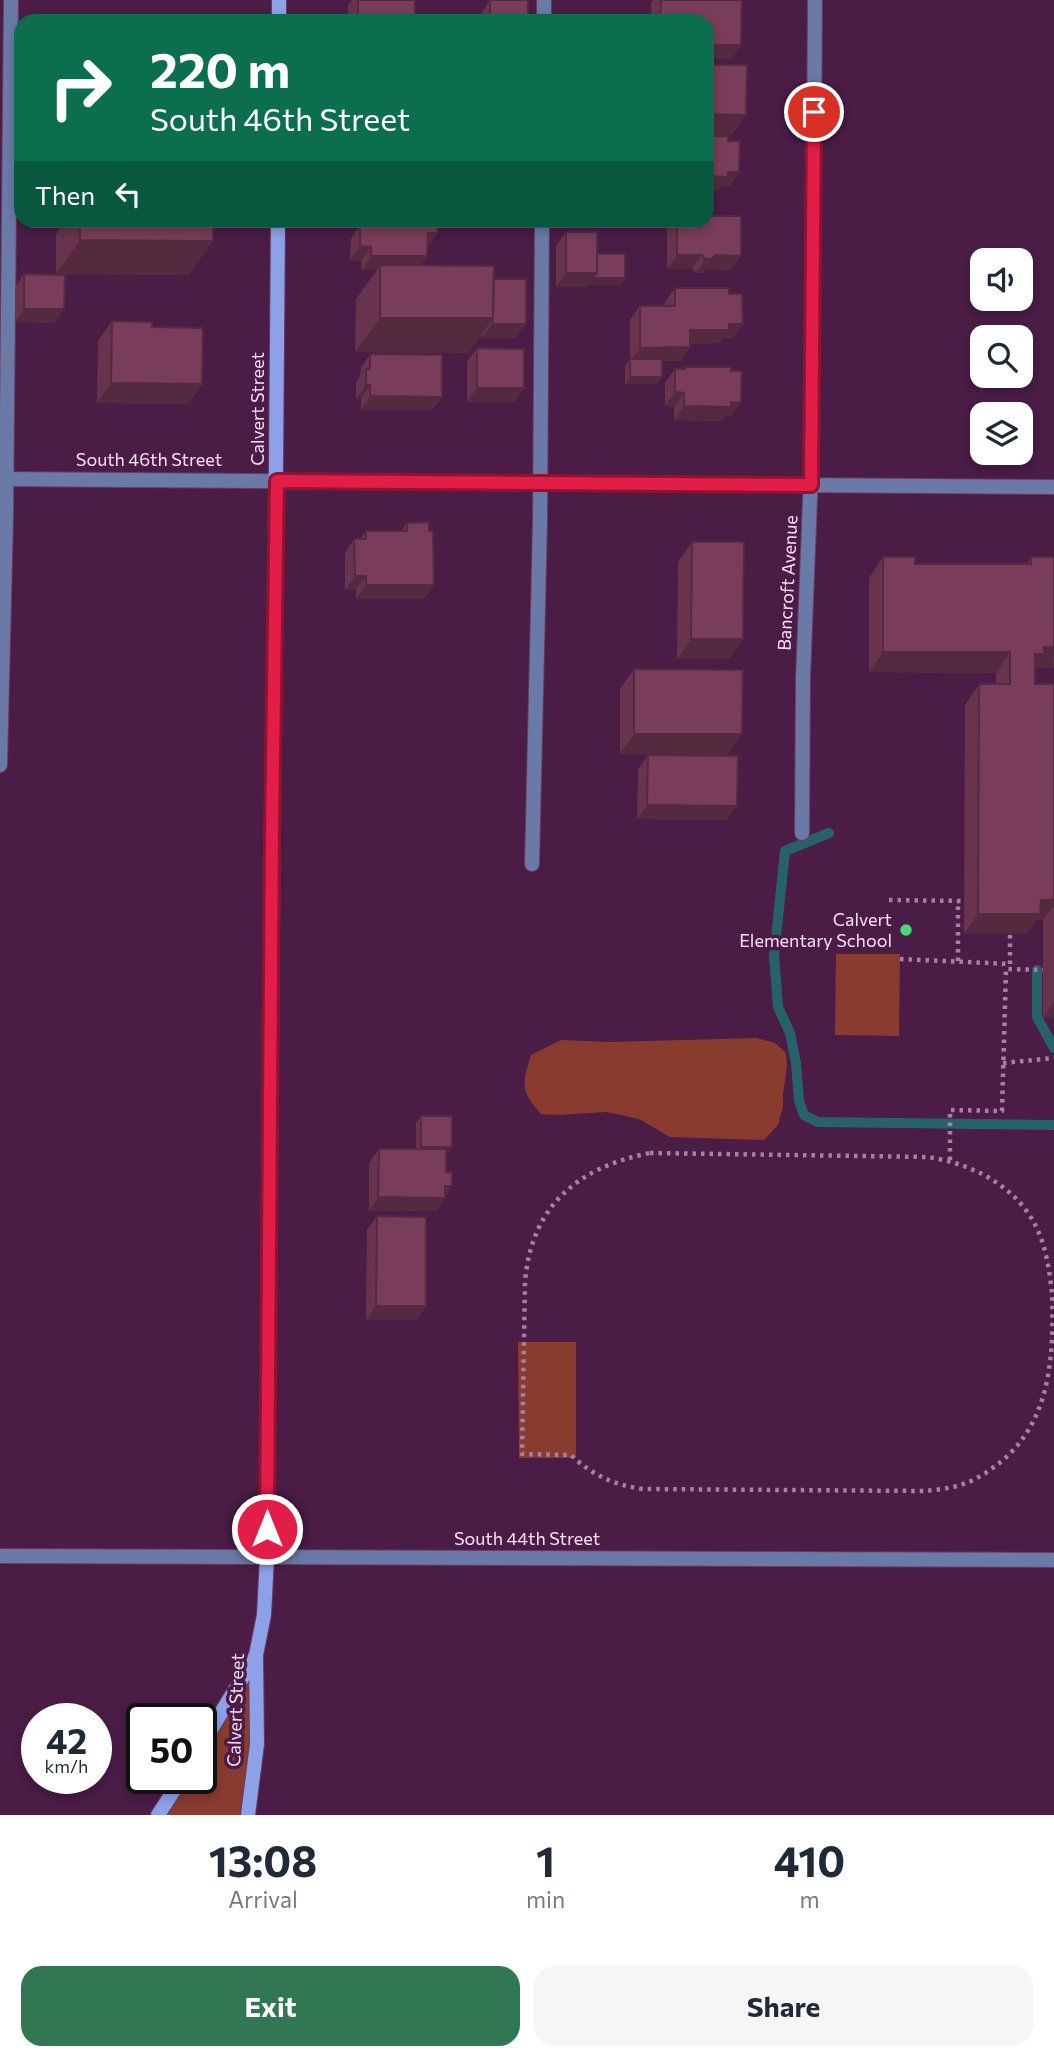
<!DOCTYPE html>
<html lang="en">
<head>
<meta charset="utf-8">
<style>
	:root { --surface:#fff; --page:#f6f6f7; --text:#1f2937; --muted:#747a83; --accent:#327754 }
	body { margin:0; font-family:Commissioner,sans-serif; background:var(--page); color:var(--text); height:100vh; display:flex; flex-direction:column; font-size:26px; white-space:nowrap }
	* { box-sizing:border-box; margin:0 }
	p { font-size:23px; color:var(--muted) }
	.icon { flex:none; width:38px; height:38px; fill:none; stroke:currentColor; stroke-width:2; stroke-linecap:round; stroke-linejoin:round }
	.map { position:relative; height:1815px; overflow:hidden }
	.drawer { display:flex; flex-direction:column; background:var(--surface); flex:1 }
	.drawer>* { flex:none }
	.banner { position:absolute; left:14px; top:14px; width:700px; height:214px; border-radius:21px; box-shadow:0 4px 10px #0003; background:#0b6e4f; color:#fff; overflow:hidden }
	.controls { position:absolute; left:970px; top:248px; display:grid; gap:14px }
	.controls a { display:grid; place-items:center; width:63px; height:63px; border-radius:14px; background:var(--surface); box-shadow:0 4px 10px #0003; font-size:35px }
	.speed { position:absolute; left:21px; top:1703px; display:flex; gap:14px; font-size:35px; font-weight:700; text-align:center }
	.speed>* { display:grid; place-content:center; width:91px; height:91px; border-radius:50%; background:var(--surface); box-shadow:0 4px 10px #0003; line-height:1 }
	.speed small { font-size:18px; font-weight:400 }
	.speed .limit { border:4px solid #111; border-radius:10px; background:#fff; color:#111 }
	.pin { position:absolute; display:grid; place-items:center; width:60px; height:60px; color:#fff; margin:-30px; border:4px solid #fff; border-radius:50%; box-shadow:0 2px 7px #0007 }
	.me { position:absolute; width:77px; margin:-38px; rotate:0deg; stroke-linejoin:round; filter:drop-shadow(0 0 5px #0008) }
	.turn { display:flex; align-items:center; gap:24px; height:147px; padding:0 21px; font-size:32px }
	.turn .icon { width:91px; height:91px; stroke-width:2.5 }
	.turn b { display:block; font-size:49px; line-height:60px }
	.then { display:flex; align-items:center; height:66px; padding:0 21px; background:#0003; gap:14px; font-size:26px }
	.eta { display:flex; justify-content:space-evenly; align-items:center; height:119px; text-align:center }
	.eta b { font-size:42px; font-weight:700; line-height:49px }
	.primary-button { display:flex; gap:14px; margin-top:auto; padding:14px 21px }
	.primary-button a { flex:1; height:80px; border-radius:21px; background:var(--accent); color:#fff; font-size:28px; font-weight:700; line-height:80px; text-align:center }
	.primary-button a+a { background:var(--page); color:var(--text) }
	.map>svg:first-child { display:block }
	.green { fill:#8a3b2f }
	.lines { fill:none; stroke-linecap:round; stroke-linejoin:round }
	.stream { stroke:#27626c; stroke-width:10 }
	.service-casing { stroke:#673b63; stroke-width:16 }
	.minor-casing { stroke:#673b63; stroke-width:16 }
	.secondary-casing { stroke:#673b63; stroke-width:16 }
	.path { stroke:#a781a3; stroke-width:4.5; stroke-dasharray:3.5 5; stroke-linecap:butt }
	.service { stroke:#6b79a6; stroke-width:14 }
	.minor { stroke:#6b79a6; stroke-width:14 }
	.secondary { stroke:#8ca1e8; stroke-width:14 }
	.wall { fill:#68344d }
	.shaded-wall { fill:#552a3f }
	.building { fill:#793c5a; stroke:#552a3f; stroke-width:2 }
	.route-casing { stroke:#92132f; stroke-width:18 }
	.route { stroke:#e11d48; stroke-width:12 }
	.poi-dot { fill:#49d778; stroke:#4a1c46; stroke-width:2.5 }
	.labels { text-anchor:middle; stroke-width:7; stroke-linejoin:round; paint-order:stroke }
	.street-label { font-size:18px; fill:#fddff9; stroke:#4a1c46 }
	.poi-label { font-size:18px; fill:#fddff9; stroke:#4a1c46; text-anchor:end }
</style>
</head>
<body>
<div class="map">
<svg width="1054" height="1815" viewBox="0 0 1054 1815">
	<rect width="100%" height="100%" fill="#4a1c46"/>
	<g class="green">
		<path d="M 836,954 L 900,954 L 899,1036 L 835,1035 Z"/>
		<path d="M 757,1038 L 775,1043 L 786,1053 L 787,1066 L 783,1094 L 783,1107 L 778,1125 L 764,1140 L 670,1137 L 639,1119 L 607,1112 L 557,1115 L 541,1114 C 520,1090 522,1085 531,1055 L 561,1040 L 611,1042 Z"/>
		<path d="M 518,1342 L 576,1342 L 576,1458 L 519,1458 Z"/>
		<path d="M 256,1655 L 248,1815 L 158,1815 L 182,1778 L 201,1778 L 201,1746 Z"/>
	</g>
	<g class="lines">
		<g class="stream">
			<path d="M 829,833 L 785,851 L 774,956 L 778,1007 L 790,1033 L 796,1063 L 799,1101 L 804,1115 L 818,1122 L 1054,1125"/>
			<path d="M 1037,970 L 1037,1017 L 1054,1048"/>
		</g>
		<defs>
			<g id="service">
				<path d="M 544,21 L 544,0"/>
				<path d="M 0,765 L 6,517 L 11,0"/>
				<path d="M 532,864 L 540,522 L 542,220"/>
			</g>
			<g id="minor">
				<path d="M 0,479 L 1054,487"/>
				<path d="M 802,833 L 803,678 L 812,448 L 815,0"/>
				<path d="M 0,1556 L 1054,1560"/>
			</g>
			<g id="secondary">
				<path d="M 279,21 L 279,0"/>
				<path d="M 201,1746 L 255,1657"/>
				<path d="M 158,1815 L 182,1778"/>
				<path d="M 248,1815 L 257,1744 L 256,1655 L 264,1615 L 267,1557 L 278,220"/>
			</g>
		</defs>
		<use href="#service" class="service-casing"/>
		<use href="#minor" class="minor-casing"/>
		<use href="#secondary" class="secondary-casing"/>
		<g class="path">
			<path d="M 889,900 L 964,901"/>
			<path d="M 900,959 L 1010,964"/>
			<path d="M 958,961 L 958,901"/>
			<path d="M 1010,964 L 1010,934"/>
			<path d="M 1003,1063 L 1054,1058"/>
			<path d="M 650,1153 L 928,1157 C 966,1163 1005,1180 1028,1213 C 1045,1237 1049,1266 1052,1294 C 1054,1356 1051,1423 998,1464 C 989,1471 977,1479 966,1483 C 953,1488 938,1490 924,1491 L 643,1489 C 614,1485 592,1475 571,1455 L 522,1454 L 525,1282 C 531,1206 578,1167 650,1153 Z"/>
			<path d="M 950,1160 L 950,1110 L 1002,1111 L 1006,969 L 1043,970"/>
		</g>
		<use href="#service" class="service"/>
		<use href="#minor" class="minor"/>
		<use href="#secondary" class="secondary"/>
	</g>
	<g class="wall">
		<path d="M 352,0 L 415,0 L 415,17 L 424,21 L 348,21 L 348,5 Z"/>
		<path d="M 490,0 L 528,21 L 481,21 L 481,14 Z"/>
		<path d="M 653,0 L 742,0 L 732,59 L 707,21 L 651,21 L 651,3 Z"/>
		<path d="M 61,220 L 221,220 L 213,231 L 189,275 L 56,274 L 56,234 L 61,227 Z"/>
		<path d="M 367,220 L 428,220 L 427,256 L 421,265 L 494,279 L 516,338 L 482,338 L 482,334 L 469,353 L 355,352 L 356,299 L 377,270 L 362,270 L 361,261 L 350,260 L 351,239 L 360,225 L 364,225 Z"/>
		<path d="M 674,220 L 707,220 L 731,270 L 705,269 L 703,273 L 696,273 L 692,269 L 667,269 L 667,229 Z"/>
		<path d="M 566,232 L 597,254 L 625,278 L 620,285 L 588,285 L 587,287 L 556,287 L 556,246 Z"/>
		<path d="M 24,274 L 54,323 L 15,322 L 15,288 Z"/>
		<path d="M 675,288 L 733,338 L 723,338 L 719,343 L 690,344 L 690,347 L 681,361 L 662,361 L 662,377 L 657,384 L 625,384 L 625,366 L 630,359 L 630,320 L 640,306 L 665,306 L 665,302 Z"/>
		<path d="M 112,321 L 152,327 L 202,384 L 188,404 L 97,403 L 98,341 Z"/>
		<path d="M 477,348 L 515,402 L 467,402 L 467,362 Z"/>
		<path d="M 370,354 L 442,397 L 432,410 L 361,410 L 361,399 L 356,399 L 356,383 L 360,376 L 361,368 Z"/>
		<path d="M 685,367 L 732,416 L 725,416 L 722,421 L 674,420 L 674,407 L 665,406 L 665,383 L 675,369 L 683,369 Z"/>
		<path d="M 407,523 L 429,531 L 434,585 L 424,599 L 356,599 L 356,590 L 345,590 L 345,553 L 354,539 L 360,539 L 366,531 L 401,531 Z"/>
		<path d="M 692,542 L 743,639 L 729,659 L 677,659 L 678,562 Z"/>
		<path d="M 883,557 L 915,564 L 1027,564 L 1031,557 L 1054,557 L 1054,667 L 1035,668 L 1035,684 L 1054,684 L 1054,1018 L 1043,1018 L 1043,920 L 1036,920 L 1026,934 L 964,934 L 965,705 L 979,684 L 996,684 L 996,673 L 869,672 L 869,578 Z"/>
		<path d="M 634,669 L 728,755 L 620,754 L 620,689 Z"/>
		<path d="M 648,755 L 727,820 L 637,819 L 638,769 Z"/>
		<path d="M 421,1116 L 452,1147 L 447,1154 L 446,1154 L 446,1172 L 452,1186 L 436,1211 L 369,1211 L 369,1163 L 379,1149 L 416,1149 L 416,1123 Z"/>
		<path d="M 377,1216 L 426,1306 L 416,1320 L 366,1320 L 367,1230 Z"/>
	</g>
	<g class="shaded-wall">
		<path d="M 707,45 L 741,45 L 732,59 L 707,59 Z"/>
		<path d="M 707,114 L 746,115 L 732,135 L 707,135 Z"/>
		<path d="M 728,172 L 739,172 L 730,186 L 721,186 L 718,191 L 707,190 L 707,176 Z"/>
		<path d="M 212,220 L 221,220 L 207,241 L 213,241 L 189,275 L 56,274 L 80,240 Z"/>
		<path d="M 428,233 L 437,233 L 428,247 Z"/>
		<path d="M 360,246 L 371,247 L 361,261 L 350,260 Z"/>
		<path d="M 677,255 L 702,255 L 692,269 L 667,269 Z"/>
		<path d="M 715,255 L 741,256 L 731,270 L 705,269 Z"/>
		<path d="M 371,256 L 427,256 L 417,270 L 380,265 L 377,270 L 362,270 Z"/>
		<path d="M 705,259 L 712,259 L 703,273 L 696,273 Z"/>
		<path d="M 566,273 L 597,273 L 625,278 L 620,285 L 588,285 L 587,287 L 556,287 Z"/>
		<path d="M 24,309 L 64,309 L 54,323 L 15,322 Z"/>
		<path d="M 380,318 L 493,318 L 469,353 L 355,352 Z"/>
		<path d="M 492,324 L 526,324 L 516,338 L 482,338 Z"/>
		<path d="M 729,324 L 743,324 L 733,338 L 723,338 L 719,343 L 681,344 L 690,330 Z"/>
		<path d="M 690,347 L 681,361 L 630,362 L 640,348 Z"/>
		<path d="M 630,377 L 662,377 L 657,384 L 625,384 Z"/>
		<path d="M 111,383 L 202,384 L 188,404 L 97,403 Z"/>
		<path d="M 366,385 L 370,385 L 361,399 L 356,399 Z"/>
		<path d="M 477,388 L 524,388 L 515,402 L 467,402 Z"/>
		<path d="M 675,392 L 684,393 L 674,407 L 665,406 Z"/>
		<path d="M 370,396 L 442,397 L 432,410 L 361,410 Z"/>
		<path d="M 731,402 L 741,403 L 732,416 L 725,416 L 722,421 L 674,420 L 684,406 Z"/>
		<path d="M 355,576 L 366,576 L 356,590 L 345,590 Z"/>
		<path d="M 366,585 L 434,585 L 424,599 L 356,599 Z"/>
		<path d="M 691,639 L 743,639 L 729,659 L 677,659 Z"/>
		<path d="M 1044,647 L 1054,647 L 1053,668 L 1034,668 L 1035,654 Z"/>
		<path d="M 883,652 L 1010,652 L 996,673 L 869,672 Z"/>
		<path d="M 634,734 L 742,734 L 728,755 L 620,754 Z"/>
		<path d="M 647,805 L 737,806 L 727,820 L 637,819 Z"/>
		<path d="M 1041,900 L 1054,900 L 1054,905 L 1043,920 L 1036,920 L 1026,934 L 964,934 L 978,914 Z"/>
		<path d="M 1054,1002 L 1054,1018 L 1043,1018 Z"/>
		<path d="M 421,1147 L 452,1147 L 447,1154 L 416,1154 Z"/>
		<path d="M 445,1186 L 452,1186 L 436,1211 L 369,1211 L 378,1197 Z"/>
		<path d="M 376,1306 L 426,1306 L 416,1320 L 366,1320 Z"/>
	</g>
	<g class="building">
		<path d="M 358,0 L 415,0 L 415,17 L 424,17 L 424,21 L 358,21 Z"/>
		<rect x="490" y="0" width="38" height="21"/>
		<path d="M 661,0 L 742,0 L 741,45 L 707,45 L 707,21 L 660,21 Z"/>
		<path d="M 707,65 L 747,65 L 746,115 L 707,114 Z"/>
		<path d="M 707,136 L 728,136 L 728,141 L 740,141 L 739,172 L 728,172 L 728,177 L 707,176 Z"/>
		<path d="M 707,216 L 741,216 L 741,256 L 715,255 L 712,259 L 705,259 L 702,255 L 677,255 L 677,220 L 707,220 Z"/>
		<path d="M 80,220 L 213,220 L 213,241 L 80,240 Z"/>
		<path d="M 371,220 L 428,220 L 428,222 L 438,223 L 437,233 L 428,233 L 427,256 L 371,256 L 371,247 L 360,246 L 360,225 L 371,225 Z"/>
		<rect x="566" y="232" width="31" height="41"/>
		<path d="M 597,254 L 625,254 L 625,278 L 593,278 L 597,273 Z"/>
		<path d="M 380,265 L 494,266 L 493,318 L 380,318 Z"/>
		<path d="M 24,274 L 65,275 L 64,309 L 24,309 Z"/>
		<path d="M 494,279 L 526,279 L 526,324 L 492,324 L 493,318 Z"/>
		<path d="M 675,288 L 729,288 L 729,294 L 742,294 L 743,324 L 729,324 L 729,330 L 690,330 L 690,347 L 640,348 L 640,306 L 675,306 Z"/>
		<path d="M 112,321 L 152,322 L 152,327 L 203,328 L 202,384 L 111,383 Z"/>
		<path d="M 477,348 L 524,349 L 524,388 L 477,388 Z"/>
		<path d="M 370,354 L 442,355 L 442,397 L 370,396 L 370,385 L 366,385 L 366,369 L 370,369 Z"/>
		<rect x="630" y="359" width="32" height="18"/>
		<path d="M 685,367 L 731,367 L 731,371 L 742,371 L 741,403 L 731,402 L 731,407 L 684,406 L 684,393 L 675,392 L 675,369 L 685,369 Z"/>
		<path d="M 429,522 L 429,531 L 433,531 L 434,585 L 366,585 L 366,576 L 355,576 L 354,539 L 366,539 L 366,531 L 407,531 L 407,523 Z"/>
		<path d="M 692,542 L 744,542 L 743,639 L 691,639 Z"/>
		<path d="M 883,557 L 915,557 L 915,564 L 1031,564 L 1031,557 L 1054,557 L 1054,647 L 1044,647 L 1044,654 L 1035,654 L 1035,684 L 1054,684 L 1054,900 L 1041,900 L 1040,914 L 978,914 L 979,684 L 1010,684 L 1010,652 L 883,652 Z"/>
		<path d="M 634,669 L 743,670 L 742,734 L 634,734 Z"/>
		<path d="M 648,755 L 738,756 L 737,806 L 647,805 Z"/>
		<rect x="421" y="1116" width="31" height="31"/>
		<path d="M 379,1149 L 446,1149 L 446,1172 L 452,1172 L 452,1186 L 445,1186 L 445,1198 L 378,1197 Z"/>
		<path d="M 377,1216 L 426,1217 L 426,1306 L 376,1306 Z"/>
	</g>
	<g class="lines">
		<defs>
			<path id="route" d="M 267,1529 L 272,831 L 277,481 L 811,485 L 814,112"/>
		</defs>
		<use href="#route" class="route-casing"/>
		<use href="#route" class="route"/>
	</g>
	<circle class="poi-dot" cx="906" cy="930" r="7"/>
	<g class="labels">
		<g class="street-label">
			<text transform="translate(258 409) rotate(-90)" y="6">Calvert Street</text>
			<text x="149" y="466">South 46th Street</text>
			<text transform="translate(788 583) rotate(-87)" y="6">Bancroft Avenue</text>
			<text x="527" y="1545">South 44th Street</text>
			<text transform="translate(236 1710) rotate(-88)" y="6">Calvert Street</text>
		</g>
		<g class="poi-label">
			<text x="892" y="926">Calvert<tspan x="892" dy="21">Elementary School</tspan></text>
		</g>
	</g>
</svg>
<div class="controls">
<a><svg class="icon" aria-label="sound" viewBox="0 0 24 24"><path d="M4 9h4l5-4v14l-5-4H4zM17 9q2 3 0 6"/></svg></a>
<a><svg class="icon" aria-label="search" viewBox="0 0 24 24"><circle cx="10" cy="10" r="6"/><path d="M15 15l6 6"/></svg></a>
<a><svg class="icon" aria-label="layers" viewBox="0 0 24 24"><path d="M12 4l9 5-9 5-9-5zM3 14l9 5 9-5"/></svg></a>
</div>
<div class="speed"><div>42<small>km/h</small></div><div class="limit">50</div></div>
<div class="pin" style="left:814px;top:112px;background:#d93025"><svg class="icon" aria-label="arrive" viewBox="0 0 24 24"><path d="M6 21V4h12l-3 4 3 4H6"/></svg></div>
<svg class="me" style="left:267px;top:1529px" viewBox="-20 -20 40 40"><circle r="17" fill="#e11d48" stroke="#fff" stroke-width="3"/><path d="M0-11L8 9 0 5-8 9z" fill="#fff"/></svg>
<div class="banner">
<div class="turn"><svg class="icon" aria-label="right" viewBox="0 0 24 24"><path d="M7 20v-9h11M14 6l5 5-5 5"/></svg><div><b>220 m</b>South 46th Street</div></div>
<div class="then">Then<svg class="icon" aria-label="left" viewBox="0 0 24 24"><path d="M17 20v-9H6M10 6l-5 5 5 5"/></svg></div>
</div>
</div>
<section class="drawer">
<div class="eta">
<div><b>13:08</b><p>Arrival</p></div>
<div><b>1</b><p>min</p></div>
<div><b>410</b><p>m</p></div>
</div>
<div class="primary-button"><a>Exit</a><a>Share</a></div>
</section>
</body>
</html>
